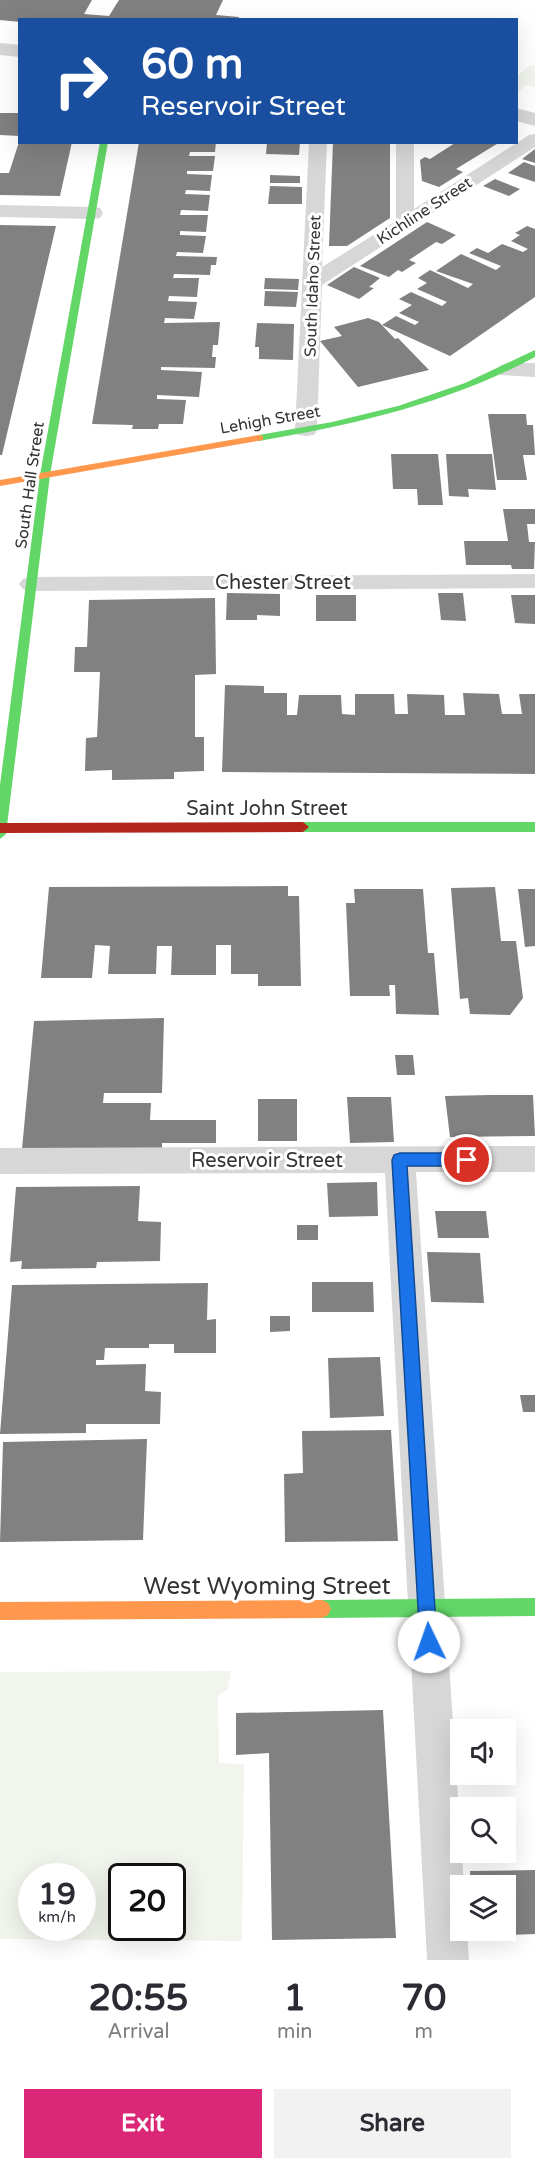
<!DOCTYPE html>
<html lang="en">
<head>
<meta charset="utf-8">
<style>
	:root { --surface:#fff; --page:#f2f2f3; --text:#2b2b33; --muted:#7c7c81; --accent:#db2777 }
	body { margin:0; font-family:"Varela Round",sans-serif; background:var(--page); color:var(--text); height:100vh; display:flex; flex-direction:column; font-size:22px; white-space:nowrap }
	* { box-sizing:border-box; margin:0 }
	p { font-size:20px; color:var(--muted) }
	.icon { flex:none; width:33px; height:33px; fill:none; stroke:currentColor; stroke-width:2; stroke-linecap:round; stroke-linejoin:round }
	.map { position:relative; height:1960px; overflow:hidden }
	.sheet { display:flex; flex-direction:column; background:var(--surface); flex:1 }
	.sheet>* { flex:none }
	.top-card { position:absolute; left:18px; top:18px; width:500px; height:126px; border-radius:0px; box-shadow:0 6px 24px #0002; background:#1a4fa0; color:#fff; overflow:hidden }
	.controls { position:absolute; left:450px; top:1719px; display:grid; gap:12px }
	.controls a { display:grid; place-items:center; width:66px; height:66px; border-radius:0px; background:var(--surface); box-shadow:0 6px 24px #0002; font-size:30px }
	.speed { position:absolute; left:18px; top:1863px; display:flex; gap:12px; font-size:30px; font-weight:700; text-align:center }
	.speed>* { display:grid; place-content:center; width:78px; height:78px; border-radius:50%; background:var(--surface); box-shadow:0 6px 24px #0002; line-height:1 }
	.speed small { font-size:15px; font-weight:400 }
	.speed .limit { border:3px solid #111; border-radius:9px; background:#fff; color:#111 }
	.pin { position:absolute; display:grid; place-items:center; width:51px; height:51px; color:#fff; margin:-26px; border:3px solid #fff; border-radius:50%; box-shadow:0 2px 6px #0007 }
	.me { position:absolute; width:66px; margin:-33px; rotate:357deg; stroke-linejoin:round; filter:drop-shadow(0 0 4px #0008) }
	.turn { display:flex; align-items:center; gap:21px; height:126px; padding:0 24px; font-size:27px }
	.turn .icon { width:78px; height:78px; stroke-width:2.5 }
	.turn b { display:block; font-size:42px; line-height:51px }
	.eta { display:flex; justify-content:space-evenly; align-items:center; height:102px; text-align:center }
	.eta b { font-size:36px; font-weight:700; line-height:42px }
	.action { display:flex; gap:12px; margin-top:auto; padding:12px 24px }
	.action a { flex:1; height:69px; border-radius:0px; background:var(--accent); color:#fff; font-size:24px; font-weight:700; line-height:69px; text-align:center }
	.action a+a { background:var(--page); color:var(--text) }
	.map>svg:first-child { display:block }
	.green { fill:#f1f5ed; fill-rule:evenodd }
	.building { fill:#818181 }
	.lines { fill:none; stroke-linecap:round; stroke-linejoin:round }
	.lane { fill:#d7d7d7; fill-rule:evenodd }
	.street { fill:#d7d7d7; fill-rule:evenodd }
	.fast { fill:#63d668; fill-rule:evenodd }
	.slow { fill:#ff974d; fill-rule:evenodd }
	.jam { fill:#b3261e; fill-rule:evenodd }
	.route { fill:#1a73e8; stroke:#114b97; stroke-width:1.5 }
	.labels { text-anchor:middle; stroke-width:6; stroke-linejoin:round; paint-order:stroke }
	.far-street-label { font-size:16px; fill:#333; stroke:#fff }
	.street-label { font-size:20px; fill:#333; stroke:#fff }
	.near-street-label { font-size:24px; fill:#333; stroke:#fff }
</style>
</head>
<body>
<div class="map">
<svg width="535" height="1960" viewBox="0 0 535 1960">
	<rect width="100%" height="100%" fill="#fff"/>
	<g class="green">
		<path d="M 529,66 L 535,66 L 535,87 L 526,85 L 516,94 L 516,77 Z"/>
		<path d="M 231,1671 L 228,1689 L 218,1696 L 219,1763 L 244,1764 L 242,1941 L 0,1939 L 0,1672 ZM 32,1876 L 82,1876 L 82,1928 L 32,1928 ZM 122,1876 L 172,1876 L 172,1928 L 122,1928 Z"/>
	</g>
	<g class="building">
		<path d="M 0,0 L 92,0 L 84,14 L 109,16 L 119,0 L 223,0 L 216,15 L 239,17 L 238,20 L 20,20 L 20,22 L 0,20 Z"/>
		<path d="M 0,113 L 20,113 L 20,136 L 0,135 Z"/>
		<path d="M 19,142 L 72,142 L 60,196 L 0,195 L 0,173 L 9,173 Z"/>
		<path d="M 139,142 L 216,142 L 215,152 L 190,152 L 189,156 L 215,156 L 213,171 L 187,171 L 187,174 L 212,175 L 210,191 L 186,190 L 185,194 L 210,195 L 208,211 L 181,210 L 180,215 L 208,215 L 206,232 L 180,231 L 180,235 L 206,236 L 203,253 L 177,252 L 176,256 L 217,257 L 216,265 L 211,265 L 210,275 L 174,274 L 173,278 L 199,278 L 197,297 L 169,296 L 168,301 L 197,302 L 194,319 L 165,318 L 164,323 L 220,322 L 218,345 L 213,345 L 212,357 L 216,357 L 215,368 L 161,367 L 161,370 L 202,372 L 199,397 L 157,395 L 157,399 L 186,400 L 183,424 L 159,424 L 158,429 L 132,429 L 133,425 L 92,424 Z"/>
		<path d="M 267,142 L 300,142 L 299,155 L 266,154 Z"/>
		<path d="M 333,142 L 390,142 L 390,218 L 347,246 L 329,246 Z"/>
		<path d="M 460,142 L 500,142 L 456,169 L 463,172 L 439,187 L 422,181 L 420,160 L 425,157 L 430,159 L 455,143 Z"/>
		<path d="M 535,149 L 535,163 L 522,159 Z"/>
		<path d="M 524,162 L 535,166 L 535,182 L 508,173 Z"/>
		<path d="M 270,175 L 300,176 L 300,183 L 270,183 Z"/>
		<path d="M 495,179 L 520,189 L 509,196 L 483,186 Z"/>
		<path d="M 270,186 L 302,187 L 302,204 L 268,204 Z"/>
		<path d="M 427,222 L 456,235 L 442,244 L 436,242 L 409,260 L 416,263 L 402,272 L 398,270 L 389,277 L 360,266 Z"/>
		<path d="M 0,225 L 56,226 L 2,455 L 0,455 Z"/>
		<path d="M 527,226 L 535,229 L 535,297 L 466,345 L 450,356 L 382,325 L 396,316 L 415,325 L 419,322 L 399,313 L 412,305 L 399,299 L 411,292 L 442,306 L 447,302 L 417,289 L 427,283 L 418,278 L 430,270 L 468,288 L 473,284 L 436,271 L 461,254 L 496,270 L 501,266 L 469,253 L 477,248 L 488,253 L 502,244 L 523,252 L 528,249 L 511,241 L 520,235 L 515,233 Z"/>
		<path d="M 354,267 L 380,278 L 369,287 L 374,288 L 359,299 L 327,285 Z"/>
		<path d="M 265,278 L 299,279 L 298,290 L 264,289 Z"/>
		<path d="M 265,291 L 298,292 L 296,307 L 264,306 Z"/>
		<path d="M 368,318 L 379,322 L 395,339 L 398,338 L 429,370 L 358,387 L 320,341 L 342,336 L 334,327 Z"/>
		<path d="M 257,323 L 294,324 L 293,360 L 259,359 L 259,347 L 255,347 Z"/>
		<path d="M 488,414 L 526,414 L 527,425 L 533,425 L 535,455 L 523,455 L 527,480 L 497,480 Z"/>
		<path d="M 391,454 L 438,454 L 443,505 L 418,505 L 417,489 L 393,489 Z"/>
		<path d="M 446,454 L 492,454 L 496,490 L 468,489 L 469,497 L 449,496 Z"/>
		<path d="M 503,509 L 535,509 L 535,524 L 527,524 L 529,542 L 535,542 L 534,569 L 512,569 L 511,565 L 466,565 L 464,541 L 508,541 Z"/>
		<path d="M 227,593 L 280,594 L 280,616 L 257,615 L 257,620 L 226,620 Z"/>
		<path d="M 438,593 L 463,593 L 466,621 L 441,620 Z"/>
		<rect x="316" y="595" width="40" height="26"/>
		<path d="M 511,595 L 535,595 L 535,624 L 515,623 Z"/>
		<path d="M 215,598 L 216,674 L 195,675 L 195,737 L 204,737 L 204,771 L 174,772 L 174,779 L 112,780 L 112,770 L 85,771 L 86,738 L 97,737 L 100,672 L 74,672 L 75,647 L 87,647 L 89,600 Z"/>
		<path d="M 225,685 L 264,686 L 264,693 L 287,693 L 287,715 L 297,715 L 299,695 L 341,695 L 342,714 L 355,715 L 355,694 L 394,694 L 395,714 L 408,714 L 407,694 L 444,695 L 445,715 L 465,715 L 463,693 L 499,694 L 502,714 L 522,714 L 519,694 L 535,694 L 535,774 L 222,772 Z"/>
		<path d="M 288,886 L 288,896 L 299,896 L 301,986 L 258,986 L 258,974 L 231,974 L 231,945 L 216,945 L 216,975 L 171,975 L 172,946 L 157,946 L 156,974 L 108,974 L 110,946 L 95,945 L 92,978 L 41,978 L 49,887 Z"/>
		<path d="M 495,887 L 501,941 L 516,941 L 523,998 L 510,1015 L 470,1014 L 468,998 L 460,999 L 451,888 Z"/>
		<path d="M 354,889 L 423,889 L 428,953 L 434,953 L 439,1015 L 396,1014 L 395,985 L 389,985 L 390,996 L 350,996 L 346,903 L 355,903 Z"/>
		<path d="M 518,889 L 535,889 L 535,946 L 525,947 Z"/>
		<path d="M 164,1018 L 162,1093 L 104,1093 L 103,1103 L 151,1103 L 150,1120 L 216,1120 L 216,1143 L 162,1143 L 162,1148 L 22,1149 L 34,1021 Z"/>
		<path d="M 395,1055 L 413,1055 L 415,1075 L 397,1075 Z"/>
		<path d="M 490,1095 L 533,1095 L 535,1136 L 450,1137 L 445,1096 Z"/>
		<path d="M 347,1097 L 391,1097 L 394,1142 L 350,1143 Z"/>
		<rect x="258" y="1099" width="39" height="42"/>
		<path d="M 377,1182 L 378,1216 L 329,1217 L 327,1183 Z"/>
		<path d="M 140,1186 L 138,1221 L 161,1222 L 160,1261 L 97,1262 L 96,1268 L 21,1269 L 22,1261 L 10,1262 L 16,1187 Z"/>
		<path d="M 435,1211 L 486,1211 L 489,1238 L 438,1238 Z"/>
		<rect x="297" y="1225" width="21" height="15"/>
		<path d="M 427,1252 L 480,1253 L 484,1303 L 431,1302 Z"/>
		<path d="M 312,1282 L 373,1282 L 374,1312 L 312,1312 Z"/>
		<path d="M 208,1283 L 207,1320 L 216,1319 L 216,1353 L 174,1353 L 174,1344 L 149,1344 L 149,1348 L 105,1348 L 104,1360 L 96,1360 L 96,1365 L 146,1364 L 145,1391 L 161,1392 L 160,1424 L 86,1424 L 86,1433 L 0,1434 L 12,1285 Z"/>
		<path d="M 270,1316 L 290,1316 L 290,1331 L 270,1332 Z"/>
		<path d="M 380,1357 L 384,1416 L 330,1418 L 328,1358 Z"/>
		<path d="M 520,1395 L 535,1395 L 535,1412 L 523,1412 Z"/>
		<path d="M 391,1430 L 398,1541 L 285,1542 L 284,1474 L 303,1473 L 302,1431 Z"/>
		<path d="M 147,1439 L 143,1540 L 0,1542 L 3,1442 Z"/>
		<path d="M 383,1710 L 396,1938 L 272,1940 L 269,1753 L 236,1755 L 236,1713 Z"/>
		<path d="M 535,1870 L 535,1934 L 475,1936 L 475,1930 L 506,1930 L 506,1886 L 471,1886 L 470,1871 Z"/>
	</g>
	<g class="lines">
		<g class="lane">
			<path d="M 535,134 L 535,147 L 322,285 L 317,430 L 314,435 L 306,436 L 298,435 L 295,430 L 309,142 L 327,142 L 322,267 L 396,221 L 396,142 L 414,142 L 414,209 L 529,135 Z"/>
			<path d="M 535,574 L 535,588 L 31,591 L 23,589 L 19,584 L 23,579 L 31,577 Z"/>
			<path d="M 535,1146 L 535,1172 L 416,1172 L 464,1886 L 460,1886 L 460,1930 L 467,1930 L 469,1960 L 427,1960 L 385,1173 L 0,1174 L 0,1148 Z"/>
		</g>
		<g class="street">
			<path d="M 0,43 L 20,45 L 20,57 L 0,55 Z"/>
			<path d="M 516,108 L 535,113 L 535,126 L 516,121 Z"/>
			<path d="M 0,205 L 92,207 L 100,208 L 103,213 L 100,218 L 92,219 L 0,217 Z"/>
			<path d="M 509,363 L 535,363 L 535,377 L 501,375 L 497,370 L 501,365 Z"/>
		</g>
		<g class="fast">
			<path d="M 100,142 L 108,142 L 50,475 L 6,834 L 0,839 L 0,785 L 40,475 Z"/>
			<path d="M 535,350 L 535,357 C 446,404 357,424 259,441 L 254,438 L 259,435 L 332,422 L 398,406 L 465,383 Z"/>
			<path d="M 303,822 L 535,822 L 535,832 L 303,832 L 297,827 Z"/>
			<path d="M 535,1598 L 535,1616 L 322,1618 L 316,1615 L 313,1609 L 316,1603 L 322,1600 Z"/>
		</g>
		<g class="slow">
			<path d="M 259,435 L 263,436 L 263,440 L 0,486 L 0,480 Z"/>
			<path d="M 322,1600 L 328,1603 L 331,1609 L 328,1615 L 322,1618 L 0,1620 L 0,1602 Z"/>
		</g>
		<path class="jam" d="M 303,822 L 309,827 L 303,832 L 0,833 L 0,823 Z"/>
	</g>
	<path class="route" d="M 400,1153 L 467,1153 L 472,1155 L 475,1160 L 472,1164 L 467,1166 L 407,1166 L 437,1642 L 435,1648 L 429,1651 L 422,1648 L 420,1642 L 392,1160 L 394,1155 Z"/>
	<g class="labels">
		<g class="far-street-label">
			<text transform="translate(424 210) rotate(-33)" y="6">Kichline Street</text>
			<text transform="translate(312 286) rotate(-88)" y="6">South Idaho Street</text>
			<text transform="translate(270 419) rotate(-10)" y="6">Lehigh Street</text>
			<text transform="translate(29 485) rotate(-82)" y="6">South Hall Street</text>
		</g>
		<g class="street-label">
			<text x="283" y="589">Chester Street</text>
			<text x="267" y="815">Saint John Street</text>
			<text x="267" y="1167">Reservoir Street</text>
		</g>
		<g class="near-street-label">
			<text x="267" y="1594">West Wyoming Street</text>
		</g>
	</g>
</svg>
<div class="controls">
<a><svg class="icon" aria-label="sound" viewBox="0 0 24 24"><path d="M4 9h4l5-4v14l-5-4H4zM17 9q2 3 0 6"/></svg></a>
<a><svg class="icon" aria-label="search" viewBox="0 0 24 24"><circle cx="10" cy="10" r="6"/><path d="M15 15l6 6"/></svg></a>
<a><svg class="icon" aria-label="layers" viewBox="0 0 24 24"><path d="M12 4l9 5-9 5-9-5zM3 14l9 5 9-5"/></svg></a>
</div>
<div class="speed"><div>19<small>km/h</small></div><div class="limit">20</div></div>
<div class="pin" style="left:467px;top:1160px;background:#d93025"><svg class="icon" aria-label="arrive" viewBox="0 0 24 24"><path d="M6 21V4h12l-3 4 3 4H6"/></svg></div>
<svg class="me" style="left:429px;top:1642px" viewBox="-20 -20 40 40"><circle r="19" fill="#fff"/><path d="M0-13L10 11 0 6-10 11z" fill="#1a73e8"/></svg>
<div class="top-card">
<div class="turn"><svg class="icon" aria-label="right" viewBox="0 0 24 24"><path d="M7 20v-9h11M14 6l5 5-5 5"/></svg><div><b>60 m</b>Reservoir Street</div></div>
</div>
</div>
<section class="sheet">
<div class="eta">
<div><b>20:55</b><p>Arrival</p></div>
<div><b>1</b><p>min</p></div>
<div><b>70</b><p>m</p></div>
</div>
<div class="action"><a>Exit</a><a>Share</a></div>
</section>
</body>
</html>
